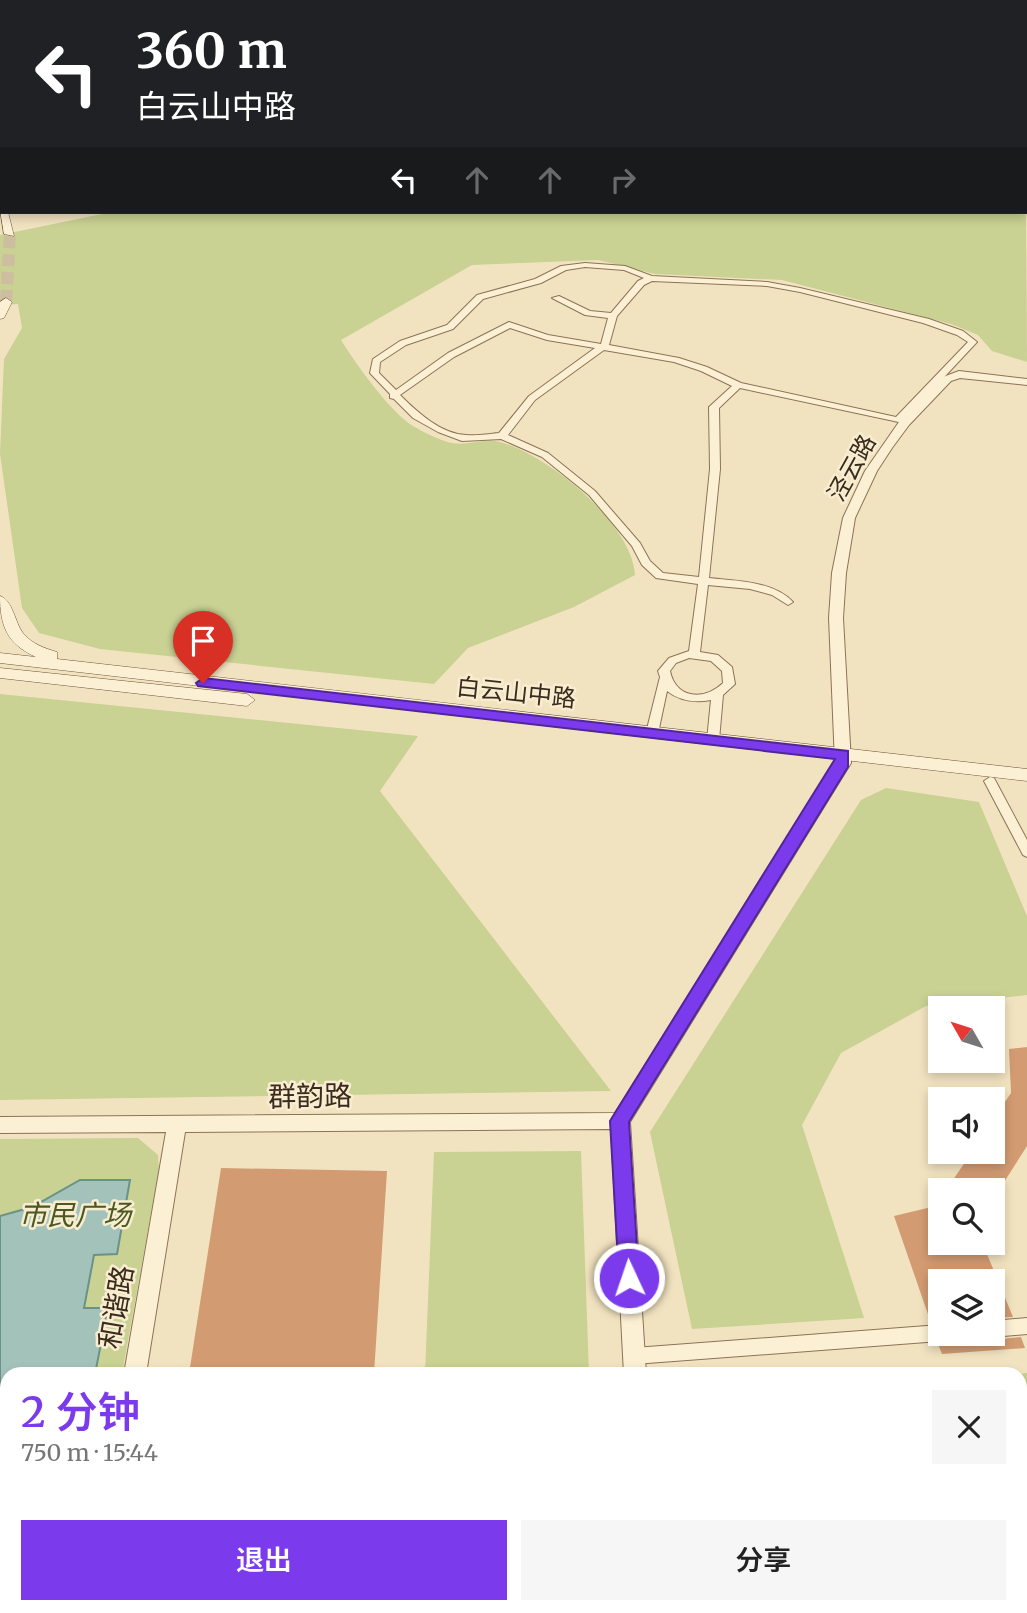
<!DOCTYPE html>
<html lang="zh">
<head>
<meta charset="utf-8">
<style>
	:root { --surface:#fff; --page:#f6f6f6; --text:#222; --muted:#767676; --accent:#7c3aed }
	body { margin:0; font-family:Merriweather,"Noto Sans SC",serif; background:var(--page); color:var(--text); height:100vh; display:flex; flex-direction:column; font-size:26px; white-space:nowrap }
	* { box-sizing:border-box; margin:0 }
	p { font-size:23px; color:var(--muted) }
	.icon { flex:none; width:38px; height:38px; fill:none; stroke:currentColor; stroke-width:2; stroke-linecap:round; stroke-linejoin:round }
	.map { position:relative; flex:1; overflow:hidden }
	.sheet { position:absolute; left:0px; top:1367px; width:1027px; height:247px; display:flex; flex-direction:column; background:var(--surface); border-radius:21px 21px 0 0; box-shadow:0 4px 10px #0003 }
	.sheet>* { flex:none }
	.guide { position:absolute; left:0px; top:0px; width:1027px; height:214px; box-shadow:0 4px 10px #0003; background:#202124; color:#fff; overflow:hidden }
	.needle { width:46px; rotate:309deg }
	.fabs { position:absolute; left:928px; top:996px; display:grid; gap:14px }
	.fabs a { display:grid; place-items:center; width:77px; height:77px; border-radius:0px; background:var(--surface); box-shadow:0 4px 10px #0003; font-size:35px }
	.pin { position:absolute; display:grid; place-items:center; width:60px; height:60px; color:#fff; margin:-72px -30px; border-radius:50% 50% 50% 0; rotate:-45deg; box-shadow:0 0 7px #0007 }
	.pin .icon { rotate:45deg }
	.me { position:absolute; width:77px; margin:-38px; rotate:357deg; stroke-linejoin:round; filter:drop-shadow(0 0 5px #0008) }
	.turn { display:flex; align-items:center; gap:24px; height:147px; padding:0 21px; font-size:32px }
	.turn .icon { width:91px; height:91px; stroke-width:2.5 }
	.turn b { display:block; font-size:49px; line-height:60px }
	.lanes { display:flex; align-items:center; height:66px; padding:0 21px; background:#0003; justify-content:center; gap:35px; direction:ltr }
	.lanes .off { opacity:.35 }
	.round { display:grid; place-items:center; flex:none; width:74px; height:74px; border-radius:0px; background:var(--page) }
	.headline { display:flex; align-items:center; justify-content:space-between; height:119px; padding:0 21px }
	h1 { font-size:42px; font-weight:600; line-height:52px; color:var(--accent) }
	.action { display:flex; gap:14px; margin-top:auto; padding:14px 21px }
	.action a { flex:1; height:80px; border-radius:0px; background:var(--accent); color:#fff; font-size:28px; font-weight:600; line-height:80px; text-align:center }
	.action a+a { background:var(--page); color:var(--text) }
	.map>svg:first-child { display:block }
	.green { fill:#c9d193 }
	.water { fill:#a3c3ba; stroke:#699288; stroke-width:2 }
	.building { fill:#d39b72 }
	.lines { fill:none; stroke-linecap:round; stroke-linejoin:round }
	.secondary-tunnel { stroke:#cdbe9f; stroke-width:12; stroke-dasharray:12 6; stroke-linecap:butt }
	.minor-casing { stroke:#8c7356; stroke-width:2 }
	.tertiary-casing { stroke:#8c7356; stroke-width:2 }
	.secondary-casing { stroke:#6e5439; stroke-width:1 }
	.primary-casing { stroke:#5a412b; stroke-width:2 }
	.minor { fill:#fcf0d4; fill-rule:evenodd }
	.tertiary { fill:#fcf0d4; fill-rule:evenodd }
	.secondary { fill:#fcf0d4; fill-rule:evenodd }
	.primary { fill:#f8d994; fill-rule:evenodd }
	.route { fill:#7c3aed; stroke:#51269a; stroke-width:2 }
	.labels { text-anchor:middle; stroke-width:5; stroke-linejoin:round; paint-order:stroke }
	.street-label { font-size:24px; fill:#3b2b1c; stroke:#f8edd0 }
	.near-street-label { font-size:28px; fill:#3b2b1c; stroke:#f8edd0 }
	.near-park-label { font-size:28px; font-style:italic; fill:#4b5921; stroke:#f8edd0 }
</style>
</head>
<body>
<div class="map">
<svg width="1027" height="1613" viewBox="0 0 1027 1613">
	<rect width="100%" height="100%" fill="#f2e3c0"/>
	<g class="green">
		<path d="M 832,0 L 1027,0 L 1027,152 L 1026,2 L 829,2 Z"/>
		<path d="M 1026,205 L 1027,362 L 992,351 L 978,335 L 951,324 L 782,280 L 655,274 L 598,260 L 472,265 L 341,340 C 355,363 391,413 413,426 C 423,432 441,441 452,443 C 467,446 485,438 500,442 C 548,455 632,523 635,575 L 574,607 L 468,648 L 434,684 L 100,649 L 39,633 L 22,608 L 0,454 L 4,359 L 22,328 L 18,304 L 0,305 L 0,235 L 112,212 L 1026,212 Z"/>
		<path d="M 0,694 L 418,736 L 380,791 L 611,1091 L 0,1100 Z"/>
		<path d="M 886,788 L 979,802 L 1027,916 L 1027,995 L 926,1006 L 841,1053 L 802,1125 L 864,1318 L 692,1329 L 650,1132 L 861,800 Z"/>
		<path d="M 138,1138 L 158,1155 L 159,1169 L 122,1374 L 7,1374 L 7,1606 L 80,1607 L 78,1613 L 0,1613 L 0,1139 Z"/>
		<path d="M 581,1151 L 589,1374 L 425,1374 L 434,1152 Z"/>
		<path d="M 1027,1373 L 1027,1494 L 1020,1490 L 1020,1374 Z"/>
		<path d="M 415,1606 L 596,1606 L 596,1613 L 414,1613 Z"/>
	</g>
	<path class="water" d="M 80,1180 L 130,1180 L 117,1254 L 94,1255 L 84,1308 L 108,1308 L 95,1374 L 7,1374 L 7,1606 L 18,1607 L 16,1613 L 0,1613 L 0,1216 L 32,1207 Z"/>
	<g class="building">
		<path d="M 1027,1047 L 1027,1146 L 992,1201 L 992,1190 L 946,1190 L 972,1152 L 992,1152 L 992,1121 L 1011,1093 L 1009,1049 Z"/>
		<path d="M 221,1168 L 387,1171 L 374,1374 L 189,1374 Z"/>
		<path d="M 940,1205 L 940,1242 L 982,1242 L 1013,1317 L 992,1318 L 992,1281 L 940,1281 L 940,1322 L 931,1323 L 894,1216 Z"/>
		<path d="M 950,1334 L 984,1334 L 992,1340 L 1021,1337 L 1025,1348 L 942,1354 L 938,1344 L 947,1341 Z"/>
	</g>
	<g class="lines">
		<path class="secondary-tunnel" d="M 6,302 L 10,234"/>
		<defs>
			<g id="minor">
				<path d="M 585,263 L 625,266 L 652,276 L 767,282 L 800,288 L 929,319 L 963,331 L 977,342 L 905,419 L 908,420 L 908,424 L 740,388 L 719,408 L 720,469 L 709,578 C 737,581 773,581 793,602 L 788,605 L 772,595 L 750,589 L 708,585 L 700,652 L 718,655 L 732,667 L 735,684 L 723,695 L 719,740 L 713,744 L 707,740 L 711,700 C 695,703 680,701 667,691 L 658,733 L 652,737 L 646,733 L 660,677 L 658,671 L 669,658 L 689,651 L 698,584 L 656,578 L 642,565 L 632,546 L 589,495 L 542,457 L 501,439 L 462,441 L 438,432 L 413,418 L 394,399 L 390,398 L 390,394 L 370,373 L 373,359 L 400,341 L 447,325 L 477,295 L 535,279 L 561,266 ZM 585,267 L 624,270 L 644,278 L 638,281 L 611,313 L 590,311 L 559,296 L 552,298 L 585,315 L 608,318 L 601,344 L 548,335 L 509,322 L 448,353 L 396,390 L 379,373 L 380,362 L 406,345 L 453,329 L 483,299 L 541,283 L 566,270 ZM 652,281 L 767,286 L 800,292 L 923,323 L 957,335 L 968,342 L 896,417 L 741,383 L 707,367 L 679,358 L 609,345 L 617,316 L 644,285 ZM 510,328 L 547,340 L 595,348 L 529,396 L 499,433 C 488,434 477,436 466,435 C 441,434 417,412 400,395 L 454,357 ZM 604,350 L 674,362 L 701,371 L 732,386 L 709,407 L 710,469 L 699,577 L 663,573 L 650,561 L 640,543 L 595,491 L 548,453 L 508,435 L 535,400 ZM 689,658 L 711,661 L 722,671 L 723,683 C 704,701 676,699 670,671 L 676,663 Z"/>
				<path d="M 990,777 L 994,778 L 1027,840 L 1027,857 L 1023,855 L 984,781 Z"/>
				<path d="M 1027,1318 L 1027,1334 L 992,1337 L 986,1334 L 992,1334 L 992,1321 Z"/>
				<path d="M 940,1325 L 940,1334 L 948,1334 L 946,1339 L 940,1341 L 634,1364 L 628,1362 L 626,1356 L 628,1350 L 634,1348 Z"/>
			</g>
			<g id="tertiary">
				<path d="M 959,371 L 1027,379 L 1027,385 L 960,378 L 951,381 L 909,425 L 892,448 L 877,471 L 855,518 L 846,573 L 843,618 L 851,763 L 630,1122 L 646,1374 L 624,1374 L 611,1129 L 185,1132 L 146,1374 L 124,1374 L 166,1132 L 0,1133 L 0,1117 L 615,1113 L 835,763 L 829,618 L 832,573 L 843,518 L 865,471 L 901,419 L 943,377 Z"/>
				<path d="M 84,1606 L 108,1606 L 106,1613 L 82,1613 Z"/>
				<rect x="637" y="1606" width="24" height="7"/>
			</g>
			<g id="secondary">
				<path d="M 236,0 L 246,0 L 247,2 L 237,2 Z"/>
				<path d="M 0,209 L 8,212 L 14,236 L 4,234 Z"/>
				<path d="M 6,298 L 12,302 L 4,318 L 0,319 L 0,302 Z"/>
				<path d="M 0,596 C 13,600 15,623 23,633 C 32,644 44,648 57,652 L 57,659 L 1027,769 L 1027,781 L 0,663 L 0,653 L 36,657 C 7,644 0,626 0,596 Z"/>
				<path d="M 0,668 L 247,694 L 255,700 L 247,706 L 0,678 Z"/>
			</g>
			<g id="primary">
				<path d="M 306,0 L 336,0 L 304,2 Z"/>
				<path d="M 348,0 L 378,0 L 346,2 Z"/>
				<rect x="0" y="79" width="2" height="6"/>
			</g>
		</defs>
		<use href="#minor" class="minor-casing"/>
		<use href="#tertiary" class="tertiary-casing"/>
		<use href="#secondary" class="secondary-casing"/>
		<use href="#primary" class="primary-casing"/>
		<use href="#minor" class="minor"/>
		<use href="#tertiary" class="tertiary"/>
		<use href="#secondary" class="secondary"/>
		<use href="#primary" class="primary"/>
	</g>
	<path class="route" d="M 203,678 L 848,751 L 848,767 L 629,1122 L 639,1278 L 636,1285 L 629,1288 L 622,1285 L 619,1278 L 610,1121 L 835,759 L 198,686 L 196,683 Z"/>
	<g class="labels">
		<g class="street-label">
			<text transform="translate(852 468) rotate(-61)" y="8">泾云路</text>
			<text transform="translate(516 693) rotate(6)" y="8">白云山中路</text>
		</g>
		<g class="near-street-label">
			<text transform="translate(310 1096) rotate(-1)" y="10">群韵路</text>
			<text transform="translate(116 1307) rotate(-80)" y="10">和谐路</text>
		</g>
		<g class="near-park-label">
			<text x="75" y="1225">市民广场</text>
		</g>
	</g>
</svg>
<div class="fabs">
<a><svg class="needle" viewBox="-14 -14 28 28"><path d="M0-13l5 13h-10z" fill="#e53935"/><path d="M0 13l5-13h-10z" fill="#767676"/></svg></a>
<a><svg class="icon" aria-label="sound" viewBox="0 0 24 24"><path d="M4 9h4l5-4v14l-5-4H4zM17 9q2 3 0 6"/></svg></a>
<a><svg class="icon" aria-label="search" viewBox="0 0 24 24"><circle cx="10" cy="10" r="6"/><path d="M15 15l6 6"/></svg></a>
<a><svg class="icon" aria-label="layers" viewBox="0 0 24 24"><path d="M12 4l9 5-9 5-9-5zM3 14l9 5 9-5"/></svg></a>
</div>
<div class="pin" style="left:203px;top:683px;background:#d93025"><svg class="icon" aria-label="arrive" viewBox="0 0 24 24"><path d="M6 21V4h12l-3 4 3 4H6"/></svg></div>
<svg class="me" style="left:629px;top:1278px" viewBox="-20 -20 40 40"><circle r="17" fill="#7c3aed" stroke="#fff" stroke-width="3"/><path d="M0-11L8 9 0 5-8 9z" fill="#fff"/></svg>
<div class="guide">
<div class="turn"><svg class="icon" aria-label="left" viewBox="0 0 24 24"><path d="M17 20v-9H6M10 6l-5 5 5 5"/></svg><div><b>360 m</b>白云山中路</div></div>
<div class="lanes"><svg class="icon" aria-label="left" viewBox="0 0 24 24"><path d="M17 20v-9H6M10 6l-5 5 5 5"/></svg><svg class="icon off" aria-label="ahead" viewBox="0 0 24 24"><path d="M12 20V5M6 11l6-6 6 6"/></svg><svg class="icon off" aria-label="ahead" viewBox="0 0 24 24"><path d="M12 20V5M6 11l6-6 6 6"/></svg><svg class="icon off" aria-label="right" viewBox="0 0 24 24"><path d="M7 20v-9h11M14 6l5 5-5 5"/></svg></div>
</div>
<section class="sheet">
<div class="headline"><div><h1>2 分钟</h1><p>750 m · 15:44</p></div><a class="round"><svg class="icon" aria-label="close" viewBox="0 0 24 24"><path d="M6 6l12 12M18 6L6 18"/></svg></a></div>
<div class="action"><a>退出</a><a>分享</a></div>
</section>
</div>
</body>
</html>
